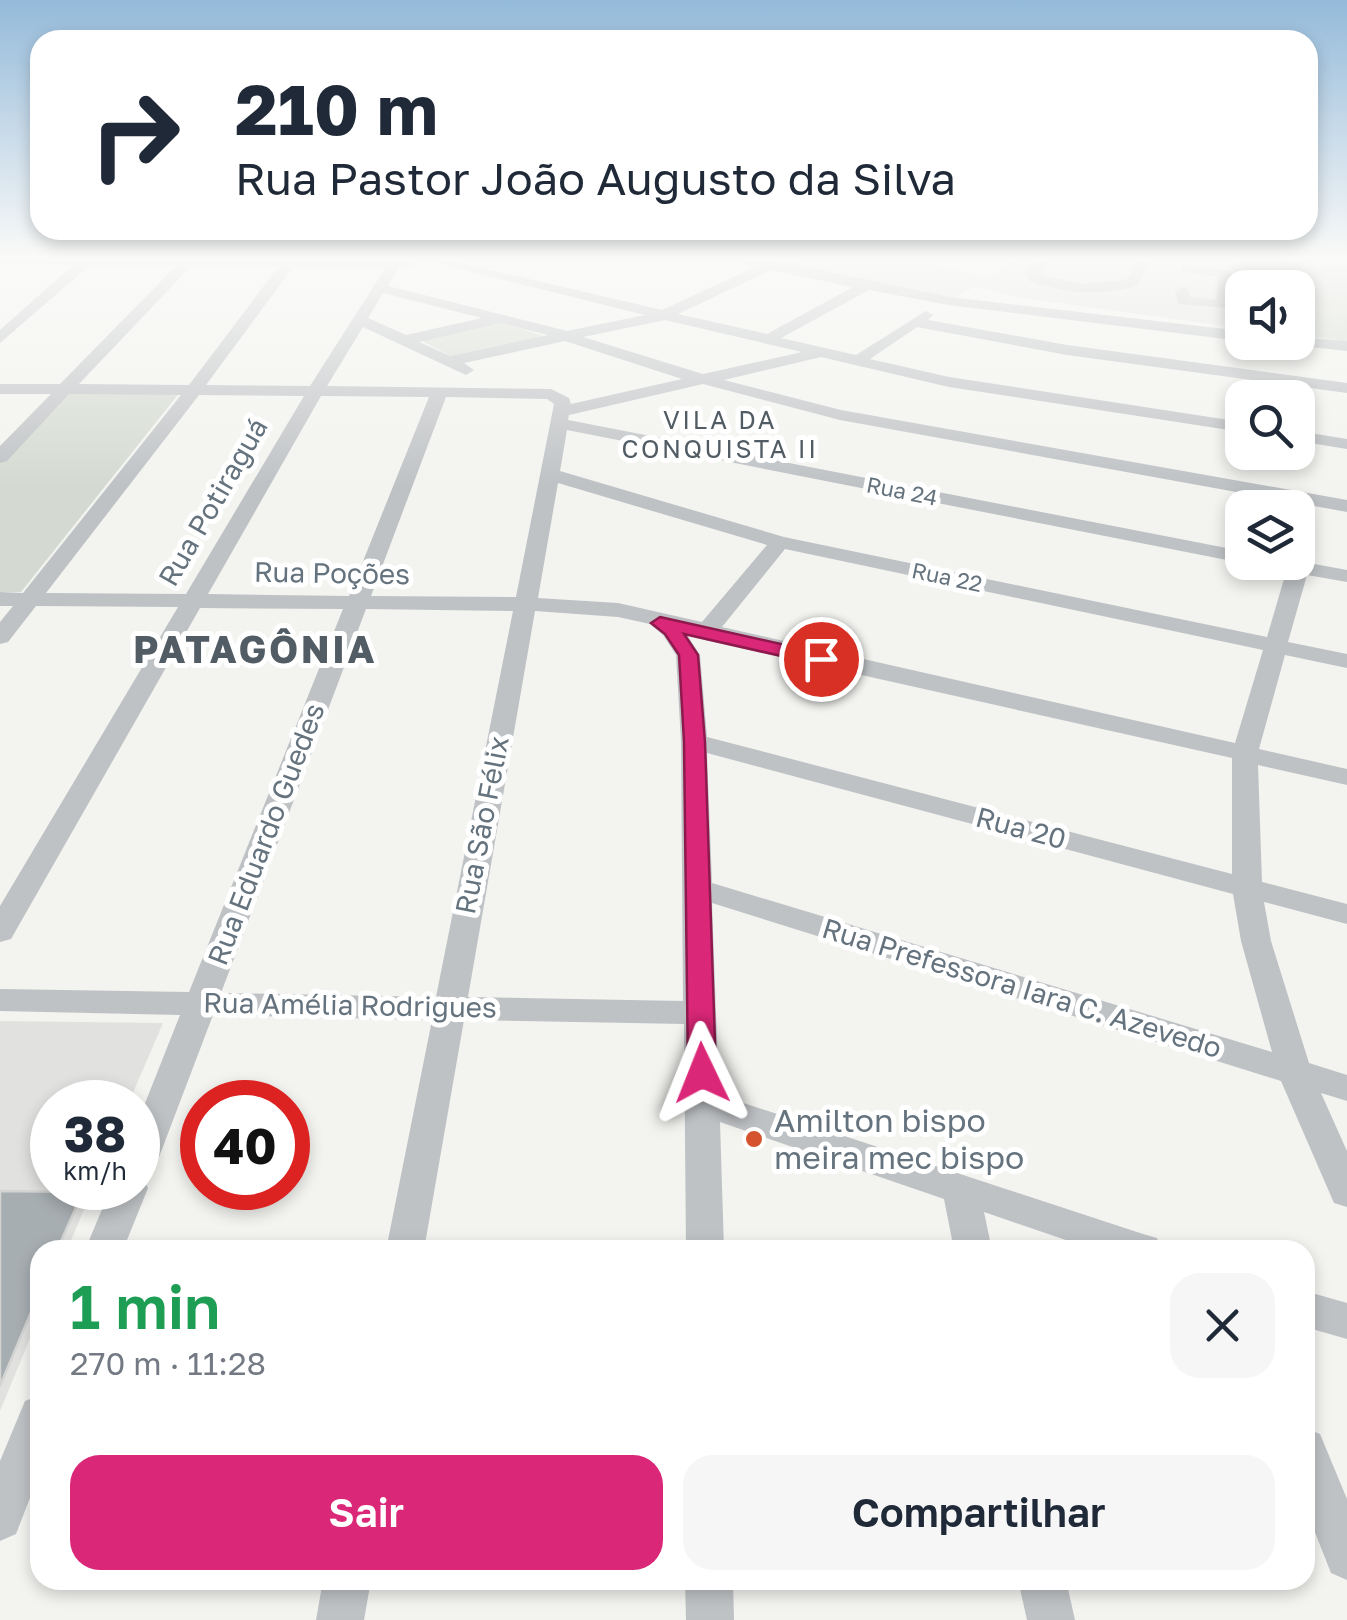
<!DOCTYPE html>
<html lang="pt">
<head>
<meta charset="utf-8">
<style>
	:root { --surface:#fff; --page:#f6f6f7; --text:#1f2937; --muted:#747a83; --accent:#db2777 }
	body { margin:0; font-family:"Golos Text",sans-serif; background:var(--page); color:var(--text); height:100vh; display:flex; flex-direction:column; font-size:38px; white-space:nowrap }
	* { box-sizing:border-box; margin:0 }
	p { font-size:32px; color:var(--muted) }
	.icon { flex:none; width:55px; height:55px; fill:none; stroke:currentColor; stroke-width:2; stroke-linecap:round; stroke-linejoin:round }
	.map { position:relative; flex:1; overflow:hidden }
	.side { position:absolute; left:30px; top:1240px; width:1285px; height:350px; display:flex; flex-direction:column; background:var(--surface); border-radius:30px; box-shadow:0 5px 15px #0003 }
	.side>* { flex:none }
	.top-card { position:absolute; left:30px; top:30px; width:1288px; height:210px; border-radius:30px; box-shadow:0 5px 15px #0003; background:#fff; color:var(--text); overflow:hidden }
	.buttons { position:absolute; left:1225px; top:270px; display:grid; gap:20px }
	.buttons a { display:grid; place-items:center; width:90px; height:90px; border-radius:20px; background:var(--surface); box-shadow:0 5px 15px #0003; font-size:50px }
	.speed { position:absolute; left:30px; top:1080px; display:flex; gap:20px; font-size:50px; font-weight:700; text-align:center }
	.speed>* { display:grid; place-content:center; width:130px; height:130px; border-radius:50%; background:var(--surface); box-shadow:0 5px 15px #0003; line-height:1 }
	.speed small { font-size:25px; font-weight:400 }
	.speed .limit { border:15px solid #d22; background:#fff; color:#111 }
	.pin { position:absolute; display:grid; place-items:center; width:85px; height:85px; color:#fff; margin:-42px; border:5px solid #fff; border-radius:50%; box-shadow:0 2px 10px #0007 }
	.me { position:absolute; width:110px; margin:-55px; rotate:358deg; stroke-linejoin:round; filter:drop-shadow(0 0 8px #0008) }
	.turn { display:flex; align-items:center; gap:35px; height:210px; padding:0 40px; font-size:45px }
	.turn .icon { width:130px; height:130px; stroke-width:2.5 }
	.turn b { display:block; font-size:70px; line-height:85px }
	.round { display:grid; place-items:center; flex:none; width:105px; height:105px; border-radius:30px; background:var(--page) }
	.head { display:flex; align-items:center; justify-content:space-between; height:170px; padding:0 40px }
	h1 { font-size:60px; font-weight:600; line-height:75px; color:#1e9e55 }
	.primary-button { display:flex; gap:20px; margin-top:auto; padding:20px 40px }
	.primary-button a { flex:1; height:115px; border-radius:30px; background:var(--accent); color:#fff; font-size:40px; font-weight:600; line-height:115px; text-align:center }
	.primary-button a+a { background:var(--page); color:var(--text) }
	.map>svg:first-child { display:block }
	.built { fill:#e1e2e0 }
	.green { fill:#d4dad1 }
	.building { fill:#a7aeb2; stroke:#d4d4d2; stroke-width:2.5 }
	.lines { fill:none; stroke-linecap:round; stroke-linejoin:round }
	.minor { fill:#bfc2c5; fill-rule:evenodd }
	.route { fill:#db2777; stroke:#8e194d; stroke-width:2.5 }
	.poi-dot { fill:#d5532e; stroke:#fff; stroke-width:4 }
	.labels { text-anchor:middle; stroke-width:10; stroke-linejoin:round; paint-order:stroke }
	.far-street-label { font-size:22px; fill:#65737e; stroke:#fff }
	.far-neighbourhood-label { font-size:25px; letter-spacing:2.5px; fill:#525c64; stroke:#fff }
	.street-label { font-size:28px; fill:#65737e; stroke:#fff }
	.near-poi-label { font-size:32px; fill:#65737e; stroke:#fff; text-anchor:start }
	.district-label { font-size:38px; font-weight:bold; letter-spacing:2.5px; fill:#525c64; stroke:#fff }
</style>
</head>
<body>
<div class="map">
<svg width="1347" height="1620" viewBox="0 0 1347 1620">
	<rect width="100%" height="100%" fill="#f3f3f0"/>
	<g class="built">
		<path d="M 806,259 L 951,259 L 938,267 L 991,277 L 1018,259 L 1241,259 L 1234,327 L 1022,298 L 975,287 L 952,298 L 793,265 Z"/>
		<path d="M 0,1021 L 163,1023 L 129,1102 L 52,1102 L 52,1188 L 93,1188 L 67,1250 L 40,1250 L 40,1314 L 0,1411 Z"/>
	</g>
	<g class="green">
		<path d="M 1241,259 L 1347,259 L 1347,341 L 1298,335 L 1298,288 L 1242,288 L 1242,328 L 1234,327 Z"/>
		<path d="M 498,322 L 544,336 L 450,356 L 420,340 Z"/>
		<path d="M 66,392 L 180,392 L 21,592 L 0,592 L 0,461 Z"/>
	</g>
	<path class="building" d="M 0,1191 L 83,1192 L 57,1250 L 40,1250 L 40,1291 L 0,1386 Z"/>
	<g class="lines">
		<g class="minor">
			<path d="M 0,259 L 409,259 L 415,263 L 413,266 L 399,267 L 388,286 L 567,331 L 645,315 L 419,259 L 444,259 L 662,310 L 755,267 L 727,259 L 773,260 L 949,297 L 1242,331 L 1242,341 L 949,305 L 869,290 L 781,338 L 856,355 L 926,311 L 933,315 L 928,320 L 1067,345 L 1347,383 L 1347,393 L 1067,355 L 917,327 L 870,359 L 949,377 L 1242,422 L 1242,432 L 949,387 L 821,357 L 724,380 L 841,410 L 1347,500 L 1347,512 L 840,420 L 703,384 L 569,415 L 568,420 L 1242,551 L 1245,562 L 1242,563 L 567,430 L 560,471 L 784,537 L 1267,637 L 1286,572 L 1258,562 L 1298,561 L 1347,570 L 1347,582 L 1307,575 L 1288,642 L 1347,654 L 1347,668 L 1285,655 L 1259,749 L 1347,769 L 1347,785 L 1258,765 L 1262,882 L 1347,904 L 1347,924 L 1264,902 L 1271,941 L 1309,1063 L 1347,1075 L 1347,1101 L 1321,1093 L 1347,1151 L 1347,1207 L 1334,1203 L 1281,1081 L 712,903 L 719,1095 L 1143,1234 L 1157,1238 L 1162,1250 L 1095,1250 L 984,1212 L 992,1250 L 954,1250 L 944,1199 L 720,1122 L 724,1250 L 686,1250 L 684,1024 L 464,1020 L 424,1250 L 386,1250 L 432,1020 L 213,1015 L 156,1165 L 151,1175 L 143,1178 L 148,1188 L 123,1250 L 85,1250 L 111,1188 L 138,1188 L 138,1121 L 180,1015 L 0,1011 L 0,989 L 189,992 L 343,609 L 200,608 L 15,932 L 11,939 L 0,942 L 0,906 L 178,607 L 36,606 L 8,642 L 0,644 L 0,622 L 13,606 L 0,606 L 0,592 L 23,593 L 181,395 L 69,394 L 7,461 L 0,463 L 0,446 L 51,394 L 0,394 L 0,384 L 60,384 L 176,266 L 89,266 L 0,343 L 0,330 L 73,265 L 0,265 ZM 191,266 L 279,266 L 189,385 L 79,384 ZM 293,267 L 386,267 L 310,386 L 206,385 ZM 771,270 L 853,287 L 767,334 L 678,314 ZM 383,293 L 482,318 L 406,335 L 368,318 ZM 665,320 L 802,352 L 703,374 L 583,337 ZM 500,323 L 548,335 L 450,356 L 419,342 ZM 363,327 L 466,375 L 474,370 L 464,363 L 565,341 L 682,379 L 571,404 L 569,398 L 551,389 L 327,386 ZM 199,395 L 304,396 L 186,594 L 46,593 ZM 321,396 L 429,397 L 349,596 L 208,594 ZM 446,397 L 547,399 L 554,404 L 516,597 L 371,596 ZM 558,483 L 767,545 L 702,622 L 618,603 L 538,598 ZM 785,549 L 1263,650 L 1235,743 L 722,627 ZM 366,609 L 513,611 L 436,997 L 221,993 ZM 535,611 L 618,617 L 650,624 L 663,635 L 676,655 L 681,742 L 683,1001 L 468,997 ZM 685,632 L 705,640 L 1232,758 L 1232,874 L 707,737 L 700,655 ZM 707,753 L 1233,894 L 1241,941 L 1272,1052 L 712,883 Z"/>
			<path d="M 1036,259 L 1050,259 L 1040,275 L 1083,284 L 1127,280 L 1138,259 L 1152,259 L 1137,286 C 1100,296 1066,294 1030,281 L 1025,273 Z"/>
			<path d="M 1186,265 L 1232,271 L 1227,308 L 1178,304 L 1175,291 L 1182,287 L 1187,288 L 1190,297 L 1216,300 L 1219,277 L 1181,272 L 1181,266 Z"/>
			<path d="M 1298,337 L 1347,341 L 1347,351 L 1292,345 L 1291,342 L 1298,342 Z"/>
			<path d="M 1298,431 L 1347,439 L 1347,449 L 1298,441 Z"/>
			<path d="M 1305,1291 L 1347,1303 L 1347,1339 L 1305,1327 Z"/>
			<path d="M 40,1395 L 40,1472 L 16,1534 L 0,1541 L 0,1461 L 25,1401 Z"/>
			<path d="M 1305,1428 L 1320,1434 L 1347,1499 L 1347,1580 L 1331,1573 L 1305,1507 Z"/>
			<path d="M 323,1580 L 371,1580 L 364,1620 L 316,1620 Z"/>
			<path d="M 685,1580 L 733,1580 L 734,1620 L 686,1620 Z"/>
			<path d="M 1018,1580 L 1066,1580 L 1075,1620 L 1027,1620 Z"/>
		</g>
	</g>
	<linearGradient id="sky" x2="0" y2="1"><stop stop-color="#94bada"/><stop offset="0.53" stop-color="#fafaf8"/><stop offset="1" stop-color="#fafaf8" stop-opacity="0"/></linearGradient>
	<rect width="1347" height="486" fill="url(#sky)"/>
	<path class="route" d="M 660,617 L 821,653 L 831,659 L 821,665 L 684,634 L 698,655 L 705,742 L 716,1073 L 712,1080 L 702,1084 L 692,1080 L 688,1073 L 684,742 L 679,655 L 665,634 L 651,623 Z"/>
	<circle class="poi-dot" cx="754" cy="1139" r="10"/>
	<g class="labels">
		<g class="far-street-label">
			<text transform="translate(902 491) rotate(11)" y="8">Rua 24</text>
			<text transform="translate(947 577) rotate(12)" y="8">Rua 22</text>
		</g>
		<g class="far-neighbourhood-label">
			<text x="720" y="429">VILA DA<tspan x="720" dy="29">CONQUISTA II</tspan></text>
		</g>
		<g class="street-label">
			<text transform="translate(213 502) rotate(-60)" y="10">Rua Potiraguá</text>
			<text transform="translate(332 573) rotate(1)" y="10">Rua Poções</text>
			<text transform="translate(482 825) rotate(-79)" y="10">Rua São Félix</text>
			<text transform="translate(1021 828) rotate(15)" y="10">Rua 20</text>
			<text transform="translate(266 834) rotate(-69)" y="10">Rua Eduardo Guedes</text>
			<text transform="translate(1022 988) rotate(17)" y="10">Rua Prefessora Iara C. Azevedo</text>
			<text transform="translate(350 1005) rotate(1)" y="10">Rua Amélia Rodrigues</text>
		</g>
		<g class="near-poi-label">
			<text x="774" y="1132">Amilton bispo<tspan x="774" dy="37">meira mec bispo</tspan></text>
		</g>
		<g class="district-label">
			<text x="255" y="663">PATAGÔNIA</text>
		</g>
	</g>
</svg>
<div class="buttons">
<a><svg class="icon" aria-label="sound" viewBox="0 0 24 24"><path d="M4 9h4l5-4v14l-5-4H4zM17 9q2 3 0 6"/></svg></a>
<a><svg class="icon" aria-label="search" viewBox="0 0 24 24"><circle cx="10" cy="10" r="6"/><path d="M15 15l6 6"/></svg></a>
<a><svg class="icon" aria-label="layers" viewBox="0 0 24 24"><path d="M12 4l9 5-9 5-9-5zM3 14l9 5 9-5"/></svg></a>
</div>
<div class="speed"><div>38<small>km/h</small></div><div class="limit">40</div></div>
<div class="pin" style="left:821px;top:659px;background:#d93025"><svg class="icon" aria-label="arrive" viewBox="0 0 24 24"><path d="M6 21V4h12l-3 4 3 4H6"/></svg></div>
<svg class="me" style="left:702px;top:1073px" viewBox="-20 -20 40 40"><path d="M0-17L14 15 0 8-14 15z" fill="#db2777" stroke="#fff" stroke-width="4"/></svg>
<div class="top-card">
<div class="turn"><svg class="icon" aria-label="right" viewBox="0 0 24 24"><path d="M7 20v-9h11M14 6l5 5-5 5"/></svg><div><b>210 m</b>Rua Pastor João Augusto da Silva</div></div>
</div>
<section class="side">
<div class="head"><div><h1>1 min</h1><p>270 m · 11:28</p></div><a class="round"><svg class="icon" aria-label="close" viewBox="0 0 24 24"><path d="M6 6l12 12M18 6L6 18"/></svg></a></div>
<div class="primary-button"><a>Sair</a><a>Compartilhar</a></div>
</section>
</div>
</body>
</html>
